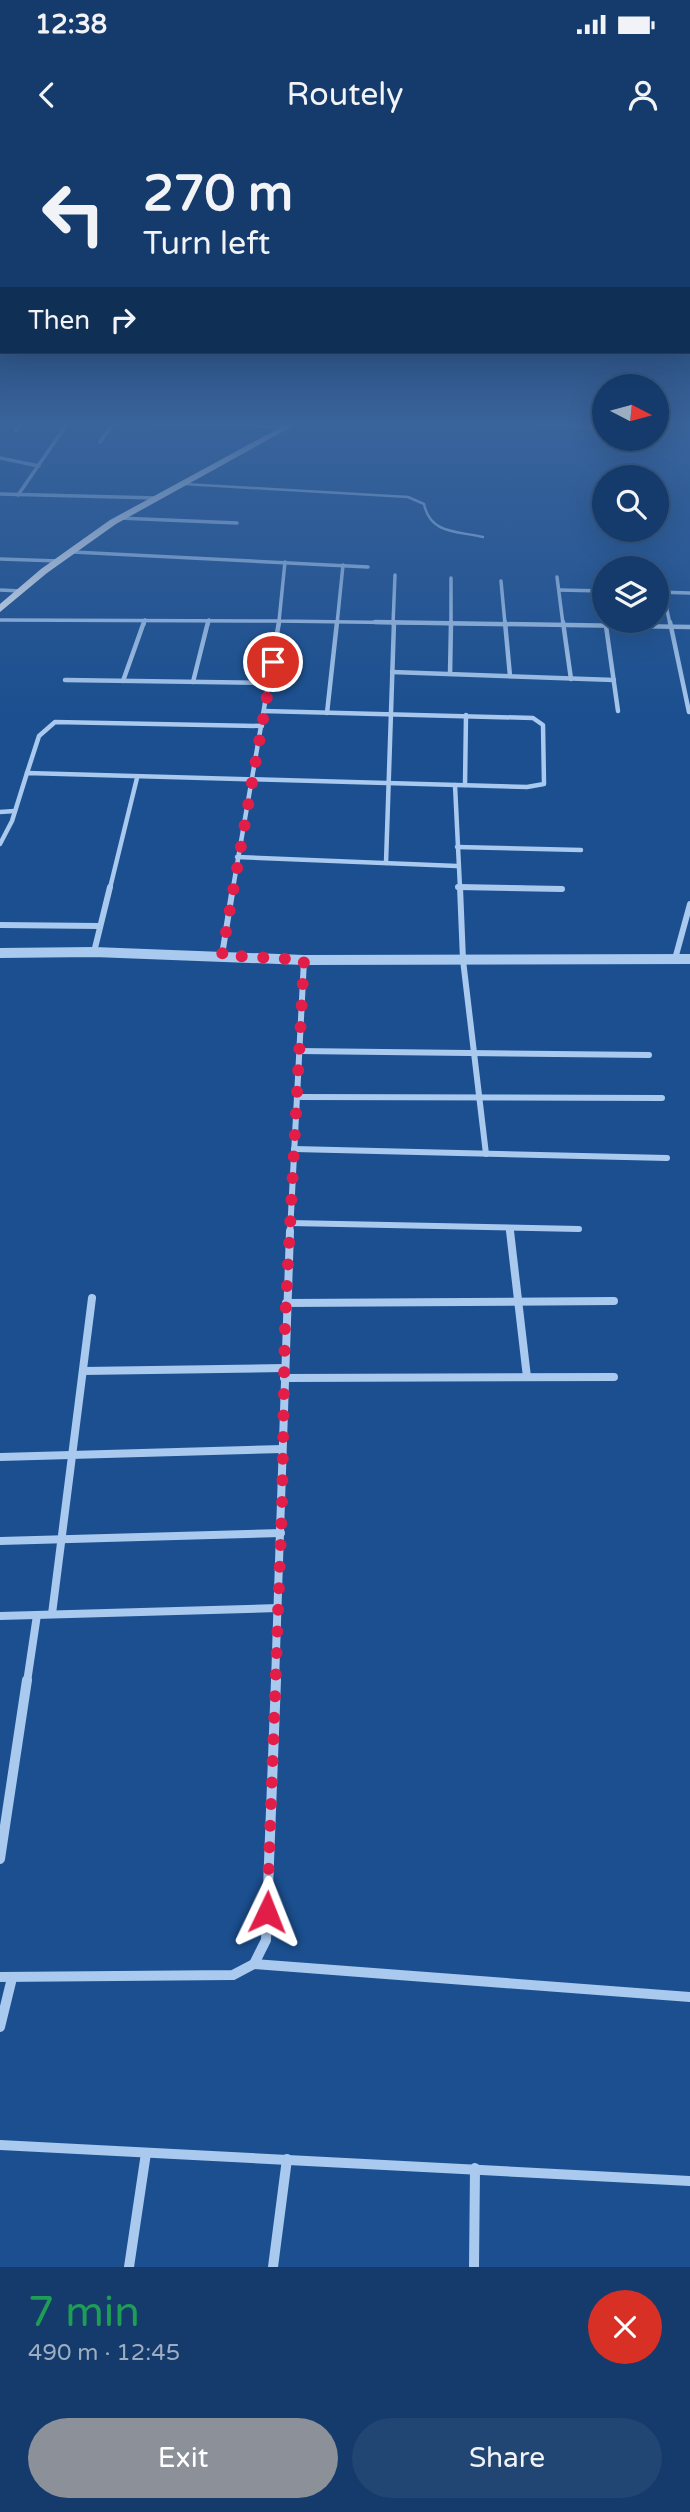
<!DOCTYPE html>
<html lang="en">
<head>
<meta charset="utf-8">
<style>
	:root { --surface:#143b6b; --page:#214673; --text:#f1f3f6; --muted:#9dadc1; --line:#33557e; --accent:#8c9099 }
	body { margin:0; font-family:"Varela Round",sans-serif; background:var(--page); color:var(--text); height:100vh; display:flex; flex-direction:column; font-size:26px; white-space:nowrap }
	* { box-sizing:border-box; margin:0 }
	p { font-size:23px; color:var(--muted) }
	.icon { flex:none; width:38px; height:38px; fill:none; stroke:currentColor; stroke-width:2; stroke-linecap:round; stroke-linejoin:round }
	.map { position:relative; height:2127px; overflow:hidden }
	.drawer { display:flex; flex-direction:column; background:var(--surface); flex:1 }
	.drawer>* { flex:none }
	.top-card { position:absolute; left:0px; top:0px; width:691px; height:214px; box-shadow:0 7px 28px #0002,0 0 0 2px var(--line); background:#143b6b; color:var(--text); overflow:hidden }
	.needle { width:46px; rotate:96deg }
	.tools { position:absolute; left:592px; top:234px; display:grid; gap:14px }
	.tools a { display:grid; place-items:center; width:77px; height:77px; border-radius:50%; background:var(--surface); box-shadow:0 7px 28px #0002,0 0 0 2px var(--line); font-size:35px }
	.pin { position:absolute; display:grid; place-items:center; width:60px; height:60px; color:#fff; margin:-30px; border:4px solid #fff; border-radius:50%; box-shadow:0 2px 7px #0007 }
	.me { position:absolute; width:77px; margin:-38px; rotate:2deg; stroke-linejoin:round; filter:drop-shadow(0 0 5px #0008) }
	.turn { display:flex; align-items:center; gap:24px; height:147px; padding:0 28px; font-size:32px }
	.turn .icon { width:91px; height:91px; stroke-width:2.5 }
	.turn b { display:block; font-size:49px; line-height:60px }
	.then { display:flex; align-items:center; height:66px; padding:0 28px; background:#0003; gap:14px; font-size:26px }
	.round { display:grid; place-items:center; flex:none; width:74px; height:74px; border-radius:37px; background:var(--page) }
	.head { display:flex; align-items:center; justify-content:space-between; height:119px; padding:0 28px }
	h1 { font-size:42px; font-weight:600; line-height:52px; color:#1e9e55 }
	.action { display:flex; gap:14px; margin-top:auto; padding:14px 28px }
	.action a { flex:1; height:80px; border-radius:42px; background:var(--accent); color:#fff; font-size:28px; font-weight:600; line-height:80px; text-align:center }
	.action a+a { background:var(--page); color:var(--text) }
	.status { display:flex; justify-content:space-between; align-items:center; height:49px; padding:0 35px; background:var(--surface); direction:ltr }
	.status svg { height:19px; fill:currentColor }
	header { display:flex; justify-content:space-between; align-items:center; height:91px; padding:0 28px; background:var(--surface); font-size:32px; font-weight:600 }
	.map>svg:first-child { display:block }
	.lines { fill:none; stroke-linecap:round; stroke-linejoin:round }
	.service { stroke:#a9c9ee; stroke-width:2.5 }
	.minor-far4 { stroke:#a9c9ee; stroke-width:3.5 }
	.minor-far3 { stroke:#a9c9ee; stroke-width:4.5 }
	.minor-far2 { stroke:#a9c9ee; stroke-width:6 }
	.minor-far1 { stroke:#a9c9ee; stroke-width:8 }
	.minor { stroke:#a9c9ee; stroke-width:10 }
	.tertiary { stroke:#a9c9ee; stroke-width:10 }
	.primary { fill:#f0f6ff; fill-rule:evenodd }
	.route { stroke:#e11d48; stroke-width:12; stroke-dasharray:0 21.6 }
</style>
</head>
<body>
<div class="status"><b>12:38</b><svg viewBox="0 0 49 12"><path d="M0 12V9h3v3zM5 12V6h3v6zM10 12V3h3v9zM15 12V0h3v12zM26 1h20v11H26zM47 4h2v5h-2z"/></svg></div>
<header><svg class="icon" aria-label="back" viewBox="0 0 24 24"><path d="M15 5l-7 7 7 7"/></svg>Routely<svg class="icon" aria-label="person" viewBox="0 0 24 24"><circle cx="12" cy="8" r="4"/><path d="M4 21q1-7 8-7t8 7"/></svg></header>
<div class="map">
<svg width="690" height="2127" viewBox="0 0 690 2127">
	<rect width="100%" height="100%" fill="#1b4f8f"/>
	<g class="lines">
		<path class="service" d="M 184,344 L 408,357 L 424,364 C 430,394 457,391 483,397"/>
		<g class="minor-far4">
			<path d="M 93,281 L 286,287"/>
			<path d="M 523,281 L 604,289"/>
			<path d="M 15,291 L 24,281"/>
			<path d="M 100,302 L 115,281"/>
			<path d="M 0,318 L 39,326"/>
			<path d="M 0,354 L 156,358"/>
			<path d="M 18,355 L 69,281"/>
			<path d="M 119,378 L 237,383"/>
			<path d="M 73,412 L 368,427"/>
			<path d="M 0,419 L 59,421"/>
			<path d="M 285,422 L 279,481 L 495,484"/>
			<path d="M 557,437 L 563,484"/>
			<path d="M 501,441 L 505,484"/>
			<path d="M 0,450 L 21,451"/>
			<path d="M 559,450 L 604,451"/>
			<path d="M 656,452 L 690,453"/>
			<path d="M 663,452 L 670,484"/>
			<path d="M 0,480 L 279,481 L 279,484"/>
			<path d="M 144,484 L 145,480"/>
			<path d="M 208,484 L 209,480"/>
			<path d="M 337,484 L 343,425"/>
			<path d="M 393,484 L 395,435"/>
			<path d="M 451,484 L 451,438"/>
		</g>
		<g class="minor-far3">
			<path d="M 375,482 L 690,487"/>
			<path d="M 505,482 L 510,536"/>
			<path d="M 563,482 L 571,539"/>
			<path d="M 670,482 L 689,572"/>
			<path d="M 606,486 L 618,571"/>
			<path d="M 392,532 L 614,540"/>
			<path d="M 450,534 L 451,482"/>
			<path d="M 65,540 L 270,543"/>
			<path d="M 123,541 L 144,482"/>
			<path d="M 193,542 L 208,482"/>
			<path d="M 327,573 L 337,482"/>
			<path d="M 27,633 L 39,596 L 55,582 L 262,586"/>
			<path d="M 455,645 L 460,748"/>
			<path d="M 465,645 L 466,575"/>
			<path d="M 0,672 L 15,671"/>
			<path d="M 0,704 L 12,681 L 27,633 L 527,647 L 544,644 L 543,585 L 533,578 L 264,571"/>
			<path d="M 457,707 L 581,710"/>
			<path d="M 237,717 L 457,726"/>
			<path d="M 386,723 L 394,482"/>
			<path d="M 458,747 L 524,748"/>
			<path d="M 110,748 L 137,638"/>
			<path d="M 233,748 L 279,482"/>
		</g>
		<g class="minor-far2">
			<path d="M 458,747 L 562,749"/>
			<path d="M 460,747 L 463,820 L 486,1014"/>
			<path d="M 0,785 L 100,786"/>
			<path d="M 94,812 L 110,747"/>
			<path d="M 222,815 L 233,747"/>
			<path d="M 675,819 L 690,764"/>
			<path d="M 299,911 L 649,915"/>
			<path d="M 297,957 L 662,958"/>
			<path d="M 294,1009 L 667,1018"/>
			<path d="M 290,1083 L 579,1089"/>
			<path d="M 510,1088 L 511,1093"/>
			<path d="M 290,1093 L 304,820"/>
		</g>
		<g class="minor-far1">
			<path d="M 510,1091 L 527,1237"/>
			<path d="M 286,1163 L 614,1161"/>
			<path d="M 83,1231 L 284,1228"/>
			<path d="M 284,1238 L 614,1237"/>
			<path d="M 0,1317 L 282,1309"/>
			<path d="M 0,1401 L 281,1393"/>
			<path d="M 52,1474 L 92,1158"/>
			<path d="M 0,1476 L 278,1468"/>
			<path d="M 27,1542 L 37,1475"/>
			<path d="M 275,1542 L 290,1091"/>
		</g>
		<g class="minor">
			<path d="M 0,1719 L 27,1540"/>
			<path d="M 254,1824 L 690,1857"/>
			<path d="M 0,1837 L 233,1835 L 254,1824 L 266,1800 L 276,1540"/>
			<path d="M 0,1887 L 12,1838"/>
			<path d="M 0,2005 L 690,2041"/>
			<path d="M 129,2127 L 146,2013"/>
			<path d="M 273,2127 L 287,2019"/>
			<path d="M 474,2127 L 475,2028"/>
		</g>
		<path class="tertiary" d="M 0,813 L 94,812 L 304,820 L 690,819"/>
		<path class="primary" d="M 292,281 L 302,281 L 116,384 L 47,433 L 0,472 L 0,464 L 41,429 L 110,380 Z"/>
	</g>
	<linearGradient id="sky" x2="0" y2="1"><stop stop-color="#0f2b4f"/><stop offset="0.49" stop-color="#39639b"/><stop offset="1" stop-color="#39639b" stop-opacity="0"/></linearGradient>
	<rect width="690" height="579" fill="url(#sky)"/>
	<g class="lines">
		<path class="route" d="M 267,1772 L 282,1366 L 285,1182 L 304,820 L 222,815 L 273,522"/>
	</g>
</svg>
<div class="tools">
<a><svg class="needle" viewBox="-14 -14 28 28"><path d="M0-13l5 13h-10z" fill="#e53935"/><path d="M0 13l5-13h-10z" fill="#9dadc1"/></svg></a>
<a><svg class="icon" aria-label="search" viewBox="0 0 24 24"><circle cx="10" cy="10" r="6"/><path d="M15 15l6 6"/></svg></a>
<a><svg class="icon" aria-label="layers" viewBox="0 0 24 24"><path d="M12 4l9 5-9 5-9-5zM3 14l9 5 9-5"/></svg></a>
</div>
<div class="pin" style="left:273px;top:522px;background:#d93025"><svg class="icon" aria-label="arrive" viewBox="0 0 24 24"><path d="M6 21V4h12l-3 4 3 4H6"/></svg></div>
<svg class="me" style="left:267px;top:1772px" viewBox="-20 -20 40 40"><path d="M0-17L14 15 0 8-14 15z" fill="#e11d48" stroke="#fff" stroke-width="4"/></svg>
<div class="top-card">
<div class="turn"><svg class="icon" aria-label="left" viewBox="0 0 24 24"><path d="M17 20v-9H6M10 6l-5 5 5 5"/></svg><div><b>270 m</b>Turn left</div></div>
<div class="then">Then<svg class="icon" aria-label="right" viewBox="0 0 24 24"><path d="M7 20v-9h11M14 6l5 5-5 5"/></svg></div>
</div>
</div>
<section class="drawer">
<div class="head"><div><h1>7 min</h1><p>490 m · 12:45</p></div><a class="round" style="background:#d93025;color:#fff"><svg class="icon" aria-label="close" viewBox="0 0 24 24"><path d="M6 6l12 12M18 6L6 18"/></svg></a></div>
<div class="action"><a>Exit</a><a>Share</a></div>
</section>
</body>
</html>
